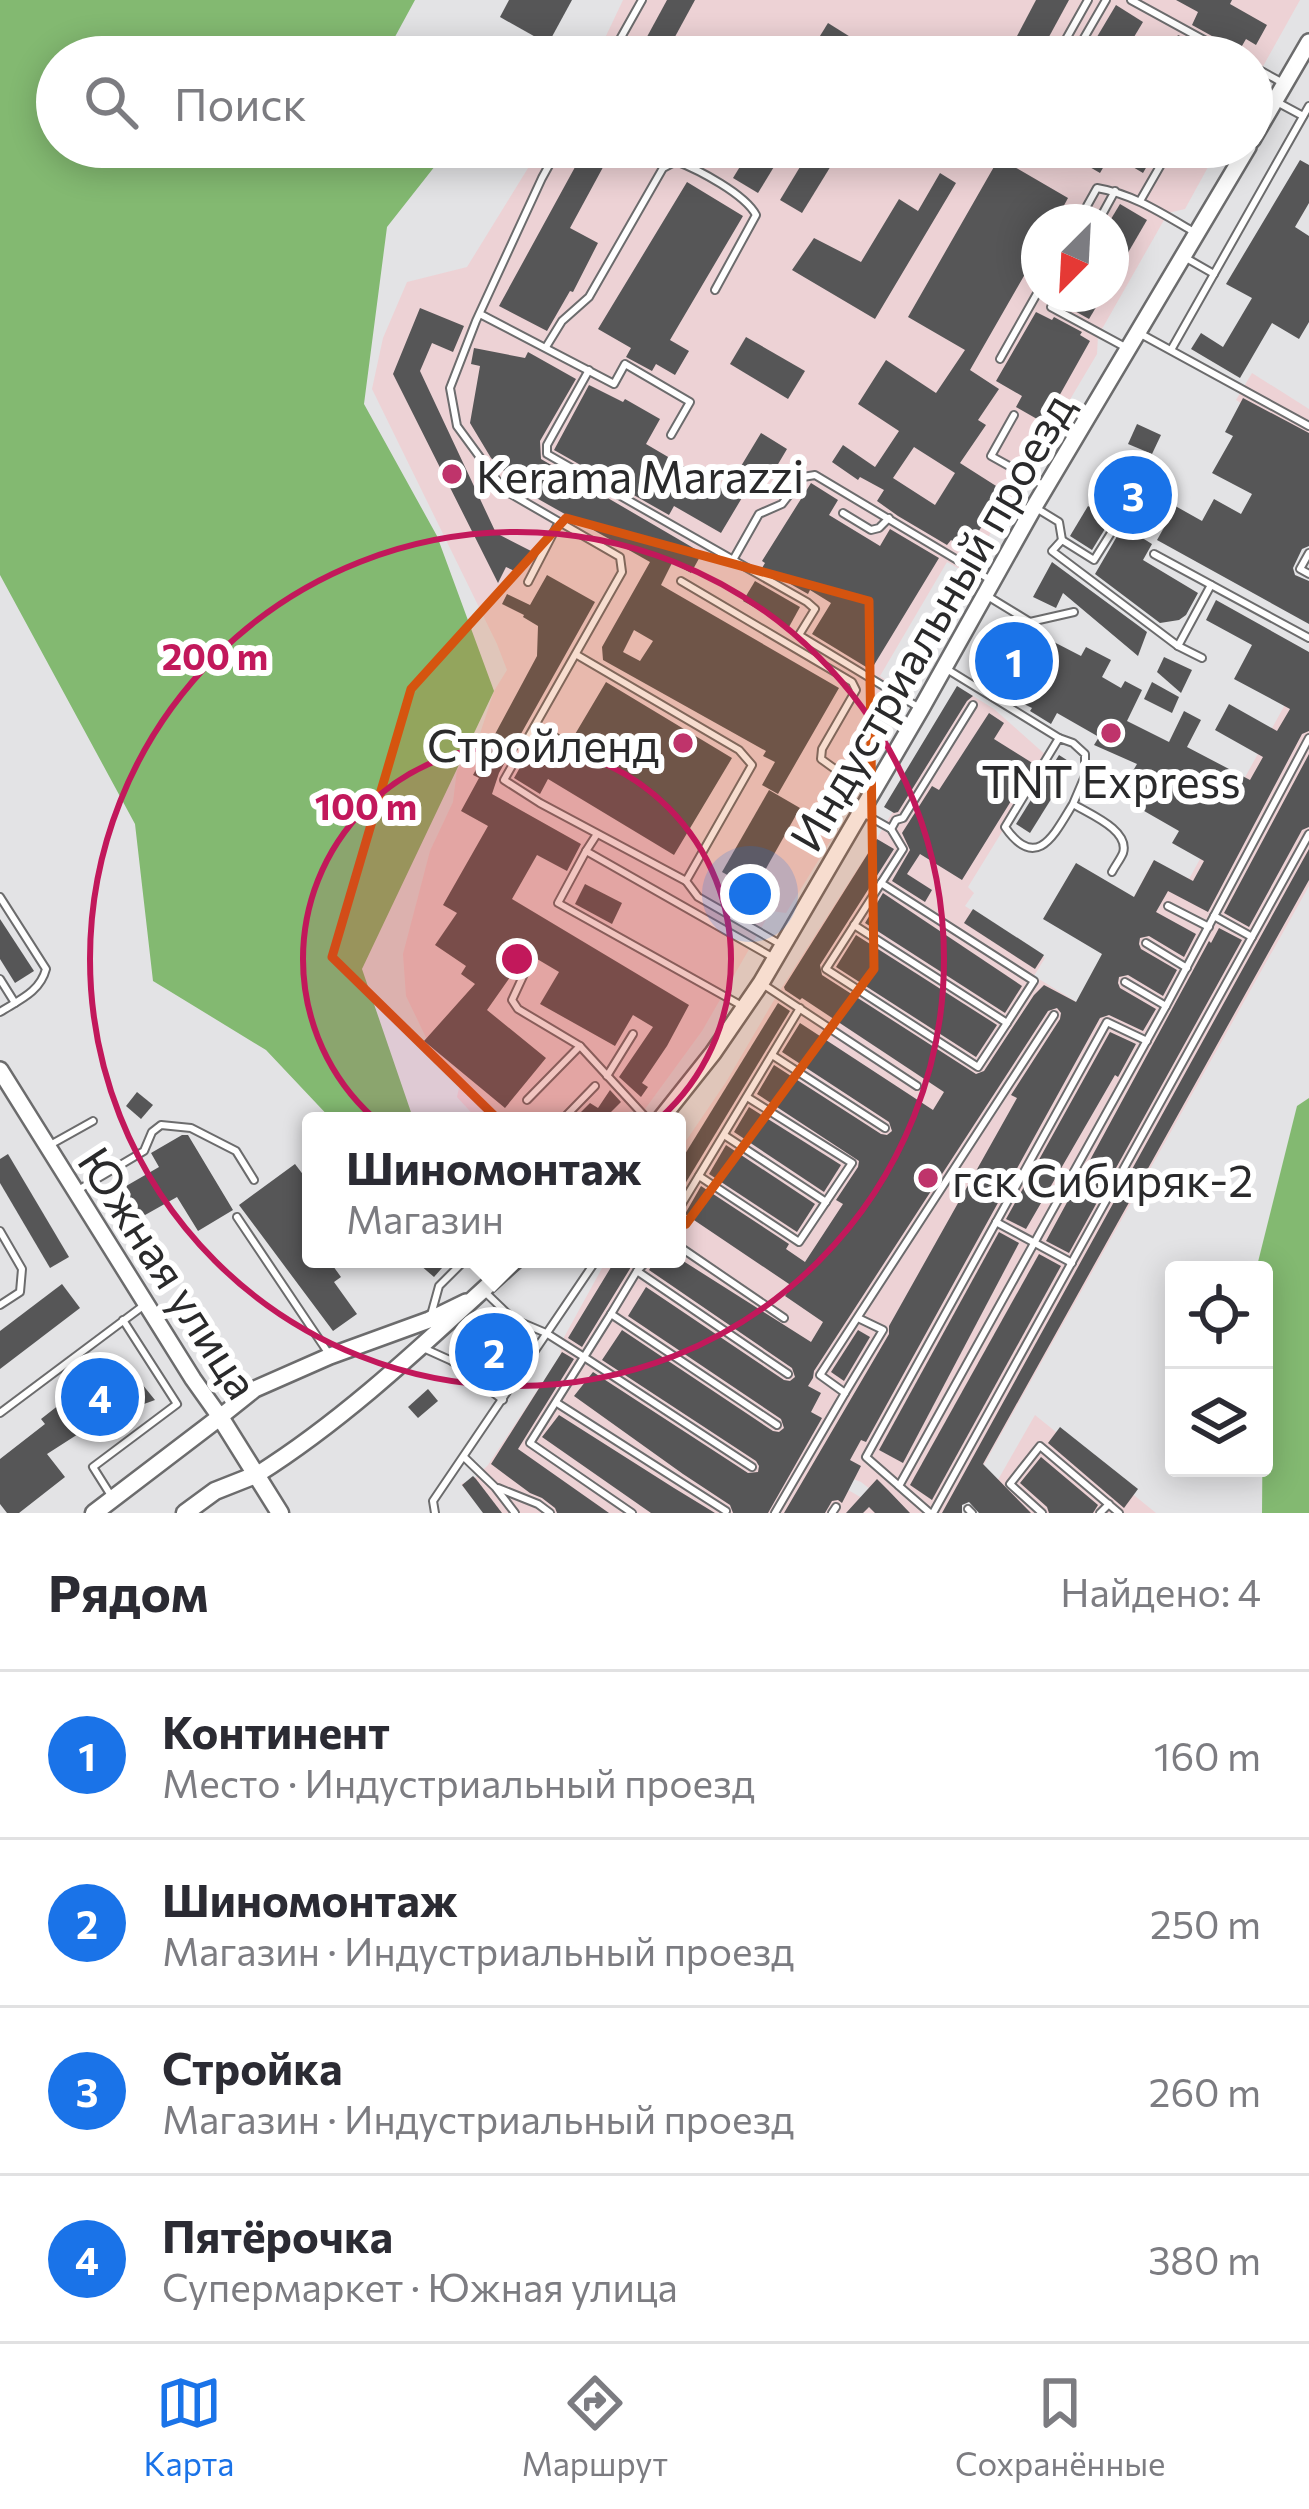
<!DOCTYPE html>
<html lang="ru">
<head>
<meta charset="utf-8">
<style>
	:root { --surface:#fff; --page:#f7f7f7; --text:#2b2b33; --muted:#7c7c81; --line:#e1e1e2; --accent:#1a73e8 }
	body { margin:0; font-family:Commissioner,sans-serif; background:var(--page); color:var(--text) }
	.controls { position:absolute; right:36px; bottom:36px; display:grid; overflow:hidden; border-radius:12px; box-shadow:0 6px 30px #0003 }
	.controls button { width:108px; height:108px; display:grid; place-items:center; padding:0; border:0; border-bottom:3px solid var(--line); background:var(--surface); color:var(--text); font:60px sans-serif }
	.compass { position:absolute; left:1021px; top:204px; width:108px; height:108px; border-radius:50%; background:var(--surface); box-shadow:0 6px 30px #0003; rotate:204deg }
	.you { position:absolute; left:750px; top:894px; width:42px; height:42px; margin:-30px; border:9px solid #fff; border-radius:50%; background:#1a73e8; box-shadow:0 0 0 18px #1a73e833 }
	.badge { display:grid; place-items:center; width:78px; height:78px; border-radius:50%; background:var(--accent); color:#fff; font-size:39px; font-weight:700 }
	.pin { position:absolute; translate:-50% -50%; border:6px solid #fff; box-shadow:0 3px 12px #0006 }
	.popup { position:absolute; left:302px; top:1112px; width:384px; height:156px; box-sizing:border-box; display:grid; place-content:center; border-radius:12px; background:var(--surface); filter:drop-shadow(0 3px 9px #0005); font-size:39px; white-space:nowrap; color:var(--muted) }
	.popup b { font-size:45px; color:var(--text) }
	.popup::after { content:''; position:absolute; left:50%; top:100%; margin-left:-24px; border:24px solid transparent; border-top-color:var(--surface) }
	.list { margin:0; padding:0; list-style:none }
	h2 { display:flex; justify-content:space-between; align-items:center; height:156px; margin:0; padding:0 48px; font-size:51px }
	h2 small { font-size:39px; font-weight:400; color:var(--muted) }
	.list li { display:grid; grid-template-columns:78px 1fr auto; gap:36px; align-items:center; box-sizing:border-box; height:168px; padding:0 48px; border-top:3px solid var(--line) }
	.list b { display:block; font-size:45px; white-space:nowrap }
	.list p { margin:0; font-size:39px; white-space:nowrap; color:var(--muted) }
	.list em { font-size:39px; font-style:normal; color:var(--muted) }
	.icon { flex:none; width:66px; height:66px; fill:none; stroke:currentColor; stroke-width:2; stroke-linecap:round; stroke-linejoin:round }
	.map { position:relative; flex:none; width:1309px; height:1513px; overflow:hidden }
	.search { position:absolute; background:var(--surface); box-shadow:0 6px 30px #0003; left:36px; right:36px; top:36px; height:132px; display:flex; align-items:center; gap:30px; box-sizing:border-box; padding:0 42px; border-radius:66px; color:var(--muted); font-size:45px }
	.sheet { height:828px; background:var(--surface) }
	nav { display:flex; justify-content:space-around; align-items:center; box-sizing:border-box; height:168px; border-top:3px solid var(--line); background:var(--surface); font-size:33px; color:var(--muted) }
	nav a { display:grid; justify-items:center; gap:6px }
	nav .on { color:var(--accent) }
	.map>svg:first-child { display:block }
</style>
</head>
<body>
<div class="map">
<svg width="1309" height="1513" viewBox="0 0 1309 1513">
	<rect width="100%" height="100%" fill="#e3e3e5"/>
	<g fill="#edd2d5" fill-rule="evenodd">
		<polygon points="623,0 1300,0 1252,86 1252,57 596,57"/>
		<path d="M541 147H1219L1185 209 1168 213 1098 336 1097 354 967 573 947 562 880 676 896 688 819 826 834 835 786 913 771 911 702 1031 645 1109 627 1112 618 1121H479L457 1097 461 1079 433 1052 406 996 403 954 430 851 453 802 457 770 475 749 494 691 507 670 497 644 372 389 383 338 407 282 467 267ZM1039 222H1111V294H1039Z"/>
		<polygon points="1252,373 1309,409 1309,445 1236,400"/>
		<polygon points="1309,661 1309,886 959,1509 963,1513 893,1513 875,1493 861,1482 850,1478 836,1483 888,1513 484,1513 461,1484 474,1479 488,1465 560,1356 562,1341 607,1259 677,1259 677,1154 726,1082 777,995 874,843 965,691 994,709 1048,757 968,887 974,893 965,906 1045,958 1034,976 1078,1003 1153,861 1189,879"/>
		<polygon points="1035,1415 1156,1513 979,1513"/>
	</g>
	<g fill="#83b971">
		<polygon points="0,0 415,0 384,57 57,57 57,147 450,147 387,227 364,404 437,536 494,691 362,969 414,1121 333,1121 266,1050 153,981 135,824 0,575"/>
		<polygon points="1309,1098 1309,1513 1262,1513 1264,1270 1256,1270 1297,1106"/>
	</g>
	<g fill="#565657" fill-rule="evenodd">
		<polygon points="509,0 572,0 548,44 500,17"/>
		<polygon points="667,0 695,0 664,57 636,57"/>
		<polygon points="1036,0 1069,0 1038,57 1006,57"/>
		<polygon points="1176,0 1232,0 1230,4 1267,25 1256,45 1246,39 1239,51 1192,25 1198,12"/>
		<polygon points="1116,5 1143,22 1122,57 1085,57"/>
		<polygon points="828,23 852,38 841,57 807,57"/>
		<polygon points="1178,35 1185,38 1214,54 1213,57 1173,57 1167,53"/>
		<polygon points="586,147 614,147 570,228 598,243 573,292 570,291 547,331 499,306"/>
		<polygon points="752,147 786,147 758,193 733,178"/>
		<polygon points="812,147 822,147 837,156 802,213 780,200"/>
		<polygon points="1099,147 1158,147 1143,173 1111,154 1100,173 1088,166"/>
		<path d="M999 158 1068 198 1055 222H1039V257L1036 255 970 370 999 389 978 420 986 425 960 463 1004 491 967 550 951 540 947 545 898 516 877 501 884 490 860 477 858 480 832 462 843 445 875 467 899 431 858 404 886 360 936 393 965 350 908 317ZM914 447 955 473 935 505 893 478Z"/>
		<polygon points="1300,160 1309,165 1309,203 1295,227 1309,236 1309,322 1299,339 1272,323 1240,378 1191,349 1201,333 1223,347 1252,298 1226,284"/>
		<polygon points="940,173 956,183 875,319 792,270 814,238 861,262 899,199 918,211"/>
		<polygon points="687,182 743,216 670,340 689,351 675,375 656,364 652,371 626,357 631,348 598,329"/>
		<polygon points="1120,204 1147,220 1111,282 1111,219"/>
		<polygon points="1068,294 1104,294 1089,319 1062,304"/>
		<polygon points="420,308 464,326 453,352 432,343 420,371 496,533 531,551 519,573 506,567 498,583 393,374"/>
		<polygon points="1036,312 1052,320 1054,317 1082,332 1080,335 1090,341 1044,423 1016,407 1022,396 996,381"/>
		<polygon points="746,337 805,371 788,399 730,364"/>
		<path d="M474 348 525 358 528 352 576 379 540 441 541 459 702 553 691 573 672 563 661 585 839 688 778 794 762 785 775 762 763 756 766 751 603 660 602 647 650 562 524 491 491 458 470 423 480 366 471 364ZM634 630 653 641 640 661 623 652Z"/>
		<polygon points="589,385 623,402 625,399 660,419 646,444 726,491 761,433 787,449 758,498 746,491 721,533 674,506 669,515 554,450"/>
		<polygon points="1243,398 1309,433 1309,546 1302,549 1293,568 1295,575 1309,581 1309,624 1157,540 1166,524 1103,489 1113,471 1202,521 1214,499 1241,514 1252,494 1212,473 1233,436 1225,432"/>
		<polygon points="1137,424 1161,435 1152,454 1128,444"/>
		<polygon points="811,483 838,500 829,515 880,546 890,529 939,558 871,670 812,634 831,603 810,590 808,594 762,568 765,563 762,561"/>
		<polygon points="1088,506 1111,519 1092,550 1070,536"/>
		<polygon points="1123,526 1152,544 1143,560 1198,593 1186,615 1179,620 1160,623 1095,574"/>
		<polygon points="1052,562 1147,632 1138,656 1063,593 1056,608 1033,597"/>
		<polygon points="547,575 595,602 499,773 492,794 581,844 567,871 537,855 512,899 689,1005 667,1046 642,1083 648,1087 641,1097 619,1077 653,1027 633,1015 615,1046 540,1004 559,972 527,953 487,1010 546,1058 505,1108 424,1041 475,984 461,974 466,966 435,945 457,913 443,905 488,826 461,811 479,778 473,775 537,656 538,626 523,617 524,615 502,604 507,594 530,605"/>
		<polygon points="755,581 800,607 789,627 743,601"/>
		<polygon points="1216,600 1309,652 1309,731 1302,734 1208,912 1168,891 1156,912 1196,934 1184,957 1149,936 1140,938 1139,944 1141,949 1177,970 1163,996 1128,975 1119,977 1118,983 1120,988 1156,1009 1143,1031 1109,1015 1100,1018 866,1442 861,1440 850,1460 861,1466 842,1503 838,1500 832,1501 825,1513 784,1513 889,1334 889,1326 1017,1098 1011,1095 1060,1019 1061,1013 1057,1008 1048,1011 814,1371 813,1378 808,1386 821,1393 811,1412 822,1418 768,1513 733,1513 730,1505 683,1474 574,1396 593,1372 748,1473 758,1472 759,1466 756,1461 602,1360 622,1330 773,1431 779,1432 784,1428 781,1419 628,1316 646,1287 784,1380 790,1381 795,1377 792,1368 649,1270 656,1259 680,1259 811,1342 823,1322 785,1296 792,1286 685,1214 701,1186 789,1244 786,1249 805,1262 843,1204 836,1200 858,1167 859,1161 757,1094 774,1065 881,1134 887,1135 892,1131 889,1122 782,1052 800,1023 933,1110 944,1092 802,998 800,1000 785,990 784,987 877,839 894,849 820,965 822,975 976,1074 984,1071 1034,995 1044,985 1076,1002 1102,954 1043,919 1076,863 1134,897 1154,860 1193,881 1204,861 1172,843 1179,831 1118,796 1137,764 1094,745 1099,737 1057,713 1051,724 1030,711 1032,708 986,685 1019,624 1081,656 1086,647 1111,660 1102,677 1121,688 1125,681 1142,690 1127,721 1169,742 1184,711 1201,720 1187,747 1250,780 1263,757 1215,730 1229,704 1277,731 1290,709 1234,679 1252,645 1206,620"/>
		<polygon points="1164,657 1192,670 1181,693 1157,672"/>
		<polygon points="606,682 732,758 674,855 548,779 540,794 514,778 544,725 571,741"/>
		<polygon points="1152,682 1179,697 1172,713 1144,699"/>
		<polygon points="957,686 973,696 967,701 898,812 894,813 884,807"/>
		<polygon points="989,713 1004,723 994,739 1034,764 962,880 920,854 907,874 932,890 925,902 892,881 910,850 902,833 932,786 939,790"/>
		<polygon points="1309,754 1309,827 1302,830 1249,927 1224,913"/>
		<polygon points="1059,755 1073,764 1030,833 1016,824"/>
		<polygon points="769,790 800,808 754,890 722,872"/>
		<polygon points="1309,849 1309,880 983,1464 1031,1513 979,1513 969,1502 962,1505 962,1513 942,1513"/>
		<polygon points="585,884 622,903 612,924 575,904"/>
		<polygon points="883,893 1022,986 1005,1013 865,923"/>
		<polygon points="973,909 1044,955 1035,969 964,923"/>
		<polygon points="0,919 34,971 15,983 0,959"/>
		<polygon points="1219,928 1242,940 1069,1253 1046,1241 1209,941 1211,943"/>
		<polygon points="856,935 997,1025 976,1057 836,967"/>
		<polygon points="778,1003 790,1011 677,1197 677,1167"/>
		<polygon points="1110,1032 1136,1044 1118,1077 1115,1075 1026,1229 1006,1219"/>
		<polygon points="610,1090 621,1102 602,1121 572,1121 590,1103 598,1108"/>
		<polygon points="137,1092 153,1105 141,1119 126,1106"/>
		<polygon points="749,1107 841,1165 824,1192 734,1132"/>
		<polygon points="182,1135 188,1135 233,1210 198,1231 177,1197 138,1219 121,1189 159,1167 151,1153"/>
		<polygon points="726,1145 815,1204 797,1232 709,1174"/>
		<polygon points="8,1154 69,1257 50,1268 0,1183 0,1159"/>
		<polygon points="295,1164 311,1185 311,1259 328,1259 341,1277 334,1282 357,1314 333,1331 239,1205"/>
		<polygon points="999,1232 1019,1243 903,1463 879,1450"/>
		<polygon points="1039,1254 1061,1266 932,1500 910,1485"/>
		<polygon points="413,1259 450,1259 434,1277"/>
		<polygon points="616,1259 638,1259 631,1267 582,1347 568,1338"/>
		<polygon points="62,1284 80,1308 0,1369 0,1331"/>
		<polygon points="858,1330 870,1337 844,1381 831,1372"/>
		<polygon points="562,1352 574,1359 518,1449 609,1513 557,1513 555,1508 542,1498 530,1493 491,1464"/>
		<polygon points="120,1357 155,1400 100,1420 47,1454 65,1477 19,1513 7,1513 0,1504 0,1459 45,1424 41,1419"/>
		<polygon points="428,1389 438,1401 418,1418 408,1407"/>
		<polygon points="559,1415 674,1488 715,1513 651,1513 542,1437"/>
		<polygon points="1060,1427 1138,1489 1124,1508 1048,1443"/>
		<polygon points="1041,1457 1098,1505 1093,1513 1049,1513 1047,1507 1020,1483"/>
		<polygon points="473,1476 476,1479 502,1513 483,1513 462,1485"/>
		<polygon points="877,1479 888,1490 910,1513 875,1513 869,1507 863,1513 846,1513"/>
	</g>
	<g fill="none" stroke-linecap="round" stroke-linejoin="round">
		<defs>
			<g id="service">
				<polyline points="1131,0 1235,57"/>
				<polyline points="610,57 642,0"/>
				<polyline points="1056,57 1088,0"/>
				<polyline points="1073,57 1106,0"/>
				<polyline points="1252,66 1281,82"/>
				<polyline points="1275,101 1303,116"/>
				<polyline points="559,147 542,178 476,321 450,388 457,426 504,490 620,557 622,572 504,780 540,803 686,881"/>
				<polyline points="1068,147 1083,156"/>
				<polyline points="1140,201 1171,147"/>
				<path d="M1078 222 1097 188C1133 194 1163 214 1194 232"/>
				<polyline points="1098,222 1115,191"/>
				<polyline points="1186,258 1214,274"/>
				<polyline points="1058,294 1051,307 1125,347"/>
				<polyline points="480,314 614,384 625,364 690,402 671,435"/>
				<polyline points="1139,333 1309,426"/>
				<path d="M546 347 562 321 589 297 663 168 676 161C699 170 745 194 756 215L715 290"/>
				<polyline points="1171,350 1309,106"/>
				<polyline points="1000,359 1039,290"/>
				<polyline points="589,370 547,445 547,454 807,602 815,609 799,635 918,707"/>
				<polyline points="1014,415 991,456 1043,485"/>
				<polyline points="1036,508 1059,522 1062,540"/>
				<polyline points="843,513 871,530 879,528 889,518"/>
				<polyline points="1116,525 1094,560 1062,540 1052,551 1178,646 1211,585"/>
				<polyline points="1309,553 1300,569 1309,574"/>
				<polyline points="1154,554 1309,638"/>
				<polyline points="733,560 759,514 782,504 803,477 815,475 989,579"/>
				<polyline points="681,581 852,682 856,690 822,749 821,759 868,793"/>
				<polyline points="528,582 559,522"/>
				<polyline points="989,597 1030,622 1074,612"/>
				<polyline points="1178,646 1202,658"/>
				<polyline points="577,655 739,750 752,765 686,881 698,897 780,944"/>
				<polyline points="945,668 1059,738"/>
				<polyline points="895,693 968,566"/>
				<path d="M1073 804 1085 776V754L1073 743 1059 738 1005 827C1037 873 1055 833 1073 804 1089 814 1130 830 1123 853 1120 860 1115 866 1112 872"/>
				<polyline points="861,812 891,829 903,849 826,969 978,1067 1007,1023"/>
				<polyline points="891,829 896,820 903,818 973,705"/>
				<polyline points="597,834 586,851 774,958"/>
				<polyline points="586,851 558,903 744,1007"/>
				<path d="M0 897 46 969C40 992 19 1000 0 1012"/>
				<polyline points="1168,906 1209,927"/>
				<polyline points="1214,916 1252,937"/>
				<polyline points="854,925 1007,1023 1034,981 881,883"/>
				<polyline points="1146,943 1187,968"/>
				<polyline points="525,972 512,1000 518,1009 580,1046 649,1121"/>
				<polyline points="0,979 15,1003"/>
				<polyline points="1125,982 1166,1006"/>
				<polyline points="764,985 917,1086"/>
				<polyline points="772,1055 885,1128"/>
				<polyline points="607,1076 633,1034"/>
				<polyline points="527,1100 580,1046"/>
				<polyline points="561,1121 595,1086"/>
				<polyline points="724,1135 826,1202"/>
				<polyline points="50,1145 93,1121"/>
				<polyline points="699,1176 799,1242 852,1163 747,1097"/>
				<polyline points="78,1190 144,1151 152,1132 161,1125 191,1128 236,1151 254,1180"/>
				<polyline points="677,1212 800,1008"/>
				<polyline points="237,1217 329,1354"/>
				<polyline points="996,1222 1072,1263"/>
				<polyline points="0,1231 22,1269 20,1292 0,1305"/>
				<polyline points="677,1245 784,1318"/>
				<polyline points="637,1271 649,1259"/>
				<polyline points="486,1293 513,1319 546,1333 584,1357 530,1443 632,1513"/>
				<polyline points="611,1314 637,1271 788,1374"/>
				<polyline points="431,1315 439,1286 466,1259"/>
				<polyline points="421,1347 452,1361 503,1400"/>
				<polyline points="452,1361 501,1308"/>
				<polyline points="845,1393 883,1330 858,1318"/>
				<polyline points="557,1403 726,1511"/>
				<polyline points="0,1413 143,1306"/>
				<polyline points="465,1458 495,1487 515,1513"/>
				<polyline points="752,1467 584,1357 611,1314 777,1425"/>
				<polyline points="898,1485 866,1457 1107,1022 1147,1041"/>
				<polyline points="498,1488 538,1504 550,1513"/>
				<polyline points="110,1494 93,1467 177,1404 123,1320"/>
				<polyline points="968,1509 972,1513"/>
				<polyline points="435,1513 433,1501 597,1259"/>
				<polyline points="775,1513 845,1393 820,1375 1054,1015"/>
				<polyline points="832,1513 836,1507"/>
				<polyline points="930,1513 899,1486 1166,1006 1309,738"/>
				<polyline points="933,1513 1309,834"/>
				<polyline points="1042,1513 1010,1484 1040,1446 1119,1513"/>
				<polyline points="1100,1513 1109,1504"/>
			</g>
			<g id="tertiary">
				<polyline points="1252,140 1309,42"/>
				<polyline points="0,1070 193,1379 220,1417 255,1389 330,1356 429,1320 466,1302"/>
				<polyline points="659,1121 713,1053 761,983 921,709 1034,507 1248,147"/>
				<path d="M258 1474C353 1414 434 1334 517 1259"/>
			</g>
			<g id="secondary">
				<polyline points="94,1513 220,1417 280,1513"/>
				<polyline points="185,1513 215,1491 258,1474"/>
			</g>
		</defs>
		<use href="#service" stroke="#6c6c6d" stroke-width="10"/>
		<use href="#tertiary" stroke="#6c6c6d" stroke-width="20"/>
		<use href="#secondary" stroke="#6c6c6d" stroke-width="21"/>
		<use href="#service" stroke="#fff" stroke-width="6"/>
		<use href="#tertiary" stroke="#fff" stroke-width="15"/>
		<use href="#secondary" stroke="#fff" stroke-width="16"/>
	</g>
	<path fill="#d5540f" fill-opacity="0.2" stroke="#d5540f" stroke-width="9" stroke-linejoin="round" d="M566 518 869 601 874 969 686 1224 511 1132 332 957 411 689Z"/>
	<circle cx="517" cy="959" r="214" fill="#c2185b" fill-opacity=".12"/>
	<g fill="none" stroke="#c2185b" stroke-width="6">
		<circle cx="517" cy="959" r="214"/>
		<circle cx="517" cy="959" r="427"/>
	</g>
	<g fill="#bf346b" stroke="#fff" stroke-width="4.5">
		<circle cx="452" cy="474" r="12"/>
		<circle cx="1111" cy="733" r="12"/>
		<circle cx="683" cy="743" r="12"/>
		<circle cx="928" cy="1178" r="12"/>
	</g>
	<g text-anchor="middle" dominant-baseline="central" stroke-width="12" stroke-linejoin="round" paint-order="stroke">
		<g font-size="45" fill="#2a2a2b" stroke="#fff" text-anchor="start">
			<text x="476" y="474">Kerama Marazzi</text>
			<text x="659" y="743" text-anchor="end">Стройленд</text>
			<text x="1111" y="779" text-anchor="middle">TNT Express</text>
			<text x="952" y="1178">гск Сибиряк-2</text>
		</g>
		<g font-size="45" fill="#2a2a2b" stroke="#fff">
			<text transform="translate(930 621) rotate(-60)">Индустриальный проезд</text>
			<text transform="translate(170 1272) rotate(57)">Южная улица</text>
		</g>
	</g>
	<circle cx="517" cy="959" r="18" fill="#c2185b" stroke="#fff" stroke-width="6"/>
	<g font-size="36" text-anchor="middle" font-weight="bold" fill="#c2185b" stroke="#fff" stroke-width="12" stroke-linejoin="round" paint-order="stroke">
		<text x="215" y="670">200 m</text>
		<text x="366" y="820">100 m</text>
	</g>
</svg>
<div class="controls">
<button><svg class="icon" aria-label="locate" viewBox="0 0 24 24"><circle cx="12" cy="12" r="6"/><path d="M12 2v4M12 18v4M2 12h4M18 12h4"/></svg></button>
<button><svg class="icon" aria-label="layers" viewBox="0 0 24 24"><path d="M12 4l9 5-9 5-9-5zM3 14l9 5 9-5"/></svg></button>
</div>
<svg class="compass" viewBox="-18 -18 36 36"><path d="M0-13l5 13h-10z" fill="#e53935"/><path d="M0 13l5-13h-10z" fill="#7c7c81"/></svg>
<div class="you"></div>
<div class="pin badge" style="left:1014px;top:661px">1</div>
<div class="pin badge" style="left:494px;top:1352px">2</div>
<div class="popup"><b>Шиномонтаж</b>Магазин</div>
<div class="pin badge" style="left:1133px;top:495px">3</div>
<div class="pin badge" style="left:100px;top:1397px">4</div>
<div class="search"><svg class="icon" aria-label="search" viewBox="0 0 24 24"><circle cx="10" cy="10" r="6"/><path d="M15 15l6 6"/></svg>Поиск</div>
</div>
<section class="sheet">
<h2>Рядом<small>Найдено: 4</small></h2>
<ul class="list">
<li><span class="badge">1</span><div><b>Континент</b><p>Место · Индустриальный проезд</p></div><em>160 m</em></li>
<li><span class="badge">2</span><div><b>Шиномонтаж</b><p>Магазин · Индустриальный проезд</p></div><em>250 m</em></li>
<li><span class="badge">3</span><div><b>Стройка</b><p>Магазин · Индустриальный проезд</p></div><em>260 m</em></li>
<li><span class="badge">4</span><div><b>Пятёрочка</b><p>Супермаркет · Южная улица</p></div><em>380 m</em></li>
</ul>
</section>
<nav>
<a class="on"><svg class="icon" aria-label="map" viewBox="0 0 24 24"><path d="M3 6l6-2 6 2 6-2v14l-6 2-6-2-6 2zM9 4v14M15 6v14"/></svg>Карта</a>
<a><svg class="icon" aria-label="directions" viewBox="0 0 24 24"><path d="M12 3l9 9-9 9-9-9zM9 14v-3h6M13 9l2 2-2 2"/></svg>Маршрут</a>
<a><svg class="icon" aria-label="saved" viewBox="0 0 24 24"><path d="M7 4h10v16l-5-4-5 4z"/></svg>Сохранённые</a>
</nav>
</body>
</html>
